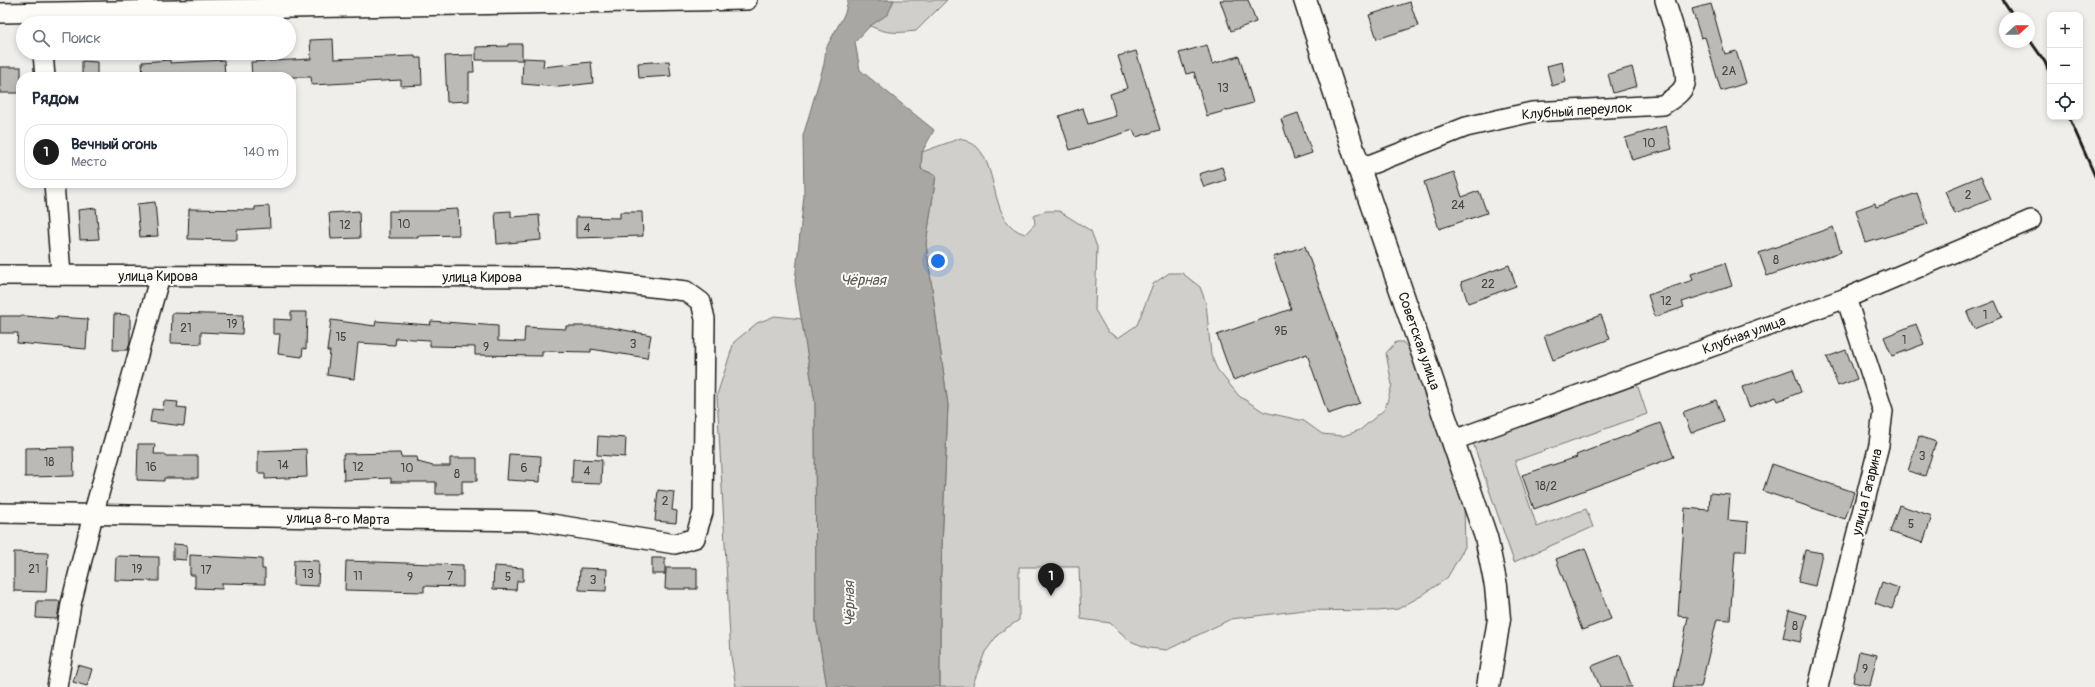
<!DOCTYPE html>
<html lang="ru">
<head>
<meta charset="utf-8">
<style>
	:root { --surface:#fff; --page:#f2f2f3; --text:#1f2937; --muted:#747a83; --line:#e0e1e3; --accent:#1c1c1c }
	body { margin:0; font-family:Pangolin,sans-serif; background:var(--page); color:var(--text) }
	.controls { position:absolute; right:12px; top:12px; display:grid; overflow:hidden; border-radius:8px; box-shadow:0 2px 6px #0003 }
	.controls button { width:36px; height:36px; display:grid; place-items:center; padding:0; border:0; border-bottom:1px solid var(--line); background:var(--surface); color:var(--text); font:20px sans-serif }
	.compass { position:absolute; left:1999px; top:12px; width:36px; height:36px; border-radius:50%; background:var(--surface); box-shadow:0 2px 6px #0003; rotate:69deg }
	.you { position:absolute; left:938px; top:261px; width:14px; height:14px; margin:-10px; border:3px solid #fff; border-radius:50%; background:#1a73e8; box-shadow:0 0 0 6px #1a73e833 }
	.badge { display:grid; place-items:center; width:26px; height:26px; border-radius:50%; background:var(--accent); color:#fff; font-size:13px; font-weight:700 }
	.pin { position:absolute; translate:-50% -33px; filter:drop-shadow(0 1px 2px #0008) }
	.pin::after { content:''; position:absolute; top:21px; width:14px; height:12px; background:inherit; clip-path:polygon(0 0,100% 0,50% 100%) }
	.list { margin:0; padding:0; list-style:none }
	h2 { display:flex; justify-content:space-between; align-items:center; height:52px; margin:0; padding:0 16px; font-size:17px }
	h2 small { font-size:13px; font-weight:400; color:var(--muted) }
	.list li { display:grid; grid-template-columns:26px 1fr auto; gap:12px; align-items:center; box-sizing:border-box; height:56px; margin:0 8px 8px; padding:0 8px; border:1px solid var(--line); border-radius:16px }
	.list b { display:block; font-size:15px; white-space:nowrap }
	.list p { margin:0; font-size:13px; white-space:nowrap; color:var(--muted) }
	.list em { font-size:13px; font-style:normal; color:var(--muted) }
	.icon { flex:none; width:22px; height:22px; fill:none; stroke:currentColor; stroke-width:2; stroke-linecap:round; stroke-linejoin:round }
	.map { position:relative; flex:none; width:2095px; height:687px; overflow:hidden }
	.search { position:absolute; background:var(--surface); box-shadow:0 2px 6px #0003; left:16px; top:16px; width:280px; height:44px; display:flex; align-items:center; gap:10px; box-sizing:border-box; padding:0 14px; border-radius:22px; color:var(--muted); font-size:15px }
	.panel { position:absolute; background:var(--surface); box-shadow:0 2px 6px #0003; left:16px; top:72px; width:280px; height:116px; border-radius:16px }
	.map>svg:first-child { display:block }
</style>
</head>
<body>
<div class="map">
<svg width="2095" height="687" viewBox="0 0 2095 687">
	<rect width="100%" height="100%" fill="#f0eeea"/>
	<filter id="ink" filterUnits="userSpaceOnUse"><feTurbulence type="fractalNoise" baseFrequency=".025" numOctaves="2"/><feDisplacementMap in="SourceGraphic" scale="8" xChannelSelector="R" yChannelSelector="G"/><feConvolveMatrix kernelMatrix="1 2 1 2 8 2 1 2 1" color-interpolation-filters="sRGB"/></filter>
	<g filter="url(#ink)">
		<g fill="#d0cfcc" stroke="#767674">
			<path d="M885 0H947L916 31C898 33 887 34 870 26Z"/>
			<path d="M961 138C965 141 973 143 977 147 1000 171 989 224 1025 234L1035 224 1034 216 1045 211H1059L1091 231 1097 247 1095 310 1107 331 1118 338 1137 325 1153 284 1169 273H1182L1200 287 1206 303 1211 355 1217 369 1239 396 1264 412 1304 421 1322 434 1343 436 1360 430 1385 409 1392 385 1386 353 1396 342H1403L1416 358 1464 506 1465 547 1447 578 1421 596 1398 609 1378 611 1304 610 1231 619 1167 650 1148 648 1130 641 1110 623 1081 619 1079 567H1019V620L999 633 985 652 972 687H940V592L948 405 926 244 936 175 921 169 922 152Z"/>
			<polygon points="775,316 802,319 815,402 816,621 827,687 736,687 731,656 717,395 734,342 757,323"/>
			<polygon points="1637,384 1647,414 1515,461 1537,527 1586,509 1593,527 1514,562 1472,440"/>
		</g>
		<polygon fill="#a8a7a3" stroke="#706f6d" points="848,0 894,0 888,14 870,26 855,42 860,70 934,130 922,152 921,169 936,175 926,244 948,405 940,592 940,687 827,687 816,621 815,402 795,281 804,195 803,136 824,64 826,48 845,13"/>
		<g fill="#bbbab6" stroke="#1c1c1c">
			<polygon points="1220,0 1248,0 1256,22 1231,31"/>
			<polygon points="1410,2 1418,26 1377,39 1369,15"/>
			<polygon points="1711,4 1725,54 1736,51 1746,83 1721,91 1705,37 1701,38 1692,9"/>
			<polygon points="333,39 334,59 415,56 415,58 421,58 422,85 401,86 401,80 312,85 311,77 252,77 251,62 311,59 310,40"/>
			<polygon points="508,44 522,44 522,60 476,60 476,47 508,46"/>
			<polygon points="1207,45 1212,64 1239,56 1253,103 1207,116 1194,72 1186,74 1179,53"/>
			<polygon points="1136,51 1160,130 1136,137 1133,130 1070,150 1059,116 1083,108 1088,124 1116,116 1110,94 1128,88 1118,56"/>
			<polygon points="473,55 474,72 469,72 469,101 447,102 445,56"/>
			<polygon points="523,58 544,59 543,67 591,62 593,83 559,87 522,84"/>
			<polygon points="170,60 170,63 224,60 225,77 143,77 142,62"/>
			<polygon points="82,61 97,62 97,77 82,77"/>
			<polygon points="669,61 671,76 639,78 638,63"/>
			<polygon points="1562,62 1566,82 1552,86 1547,66"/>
			<rect x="0" y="67" width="21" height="26"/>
			<polygon points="1632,67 1637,86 1613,93 1608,74"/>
			<polygon points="1298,113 1312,153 1294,159 1281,119"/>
			<polygon points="1666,126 1672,149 1632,160 1625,138"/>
			<polygon points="1222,167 1226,180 1204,187 1199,174"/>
			<polygon points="1454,172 1462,197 1479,191 1487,213 1439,229 1424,182"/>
			<polygon points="1981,176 1991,199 1955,214 1945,191"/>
			<polygon points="1917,193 1928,224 1866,243 1856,210 1875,203 1876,207"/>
			<polygon points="155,202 158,236 140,237 137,204"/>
			<polygon points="269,206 270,228 237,230 237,240 188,239 189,209 255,210 255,207"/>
			<polygon points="96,208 99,239 80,240 78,210"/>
			<polygon points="458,209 459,235 418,236 418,238 389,238 389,211 438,211 438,210"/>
			<polygon points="359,211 360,238 331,239 329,213"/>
			<polygon points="511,211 511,217 539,215 541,240 497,244 495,212"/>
			<polygon points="620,212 642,212 643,236 576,238 576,217 620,218"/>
			<polygon points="1833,227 1841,252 1813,261 1813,260 1767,276 1759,253"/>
			<polygon points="1305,246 1360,403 1328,414 1307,354 1233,380 1217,335 1291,309 1273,257"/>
			<polygon points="1725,263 1732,286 1682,302 1684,307 1655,317 1648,295 1693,280 1691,274"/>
			<polygon points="1509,265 1516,286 1468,303 1461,282"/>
			<polygon points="1995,301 2002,317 1974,329 1967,312"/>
			<polygon points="291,312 307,312 306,349 303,348 302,357 278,354 280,334 273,334 273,319 291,320"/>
			<polygon points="172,313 243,315 242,334 201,332 201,344 171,343"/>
			<polygon points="114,314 130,315 130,342 128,350 113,350"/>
			<polygon points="1601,315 1610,339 1553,360 1544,336"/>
			<polygon points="0,316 26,316 57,319 57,317 88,319 86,349 17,343 18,333 0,333"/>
			<polygon points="331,320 375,326 376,321 430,325 431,321 498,326 498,341 524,342 525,327 566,329 566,326 602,326 651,335 647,358 591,349 591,352 542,351 542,356 475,355 475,347 430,346 430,340 396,338 395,345 358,343 354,379 327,375 330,351 327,351"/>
			<polygon points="1916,324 1924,344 1892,356 1884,337"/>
			<polygon points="1846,350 1857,379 1838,386 1827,357"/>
			<polygon points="1793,369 1801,392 1778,401 1776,397 1749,407 1742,387"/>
			<polygon points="1716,400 1724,421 1691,433 1683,412"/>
			<polygon points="164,401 178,402 177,407 186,408 184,426 150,422 152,409 163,410"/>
			<polygon points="1660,423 1674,457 1534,509 1522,475 1577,457 1576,455"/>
			<polygon points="598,436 626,438 625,457 597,455"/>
			<polygon points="1919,436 1936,442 1925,476 1908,471"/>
			<polygon points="138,444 155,444 154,454 165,454 165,456 198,456 198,478 164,478 164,481 137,480"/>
			<polygon points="73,447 74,476 25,477 25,448"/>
			<polygon points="306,449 307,477 265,479 265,473 258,473 258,451"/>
			<polygon points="400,453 401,457 417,457 418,462 433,466 450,466 450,458 477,458 477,481 462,481 462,494 436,494 436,482 391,482 391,478 344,480 343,454"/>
			<polygon points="509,454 541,456 540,482 507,480"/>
			<polygon points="573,459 602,460 601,484 572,483"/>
			<polygon points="1772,464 1854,492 1845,519 1763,491"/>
			<polygon points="658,490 674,492 672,510 677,511 676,523 655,521"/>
			<polygon points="1710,493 1730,495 1728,520 1748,522 1746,551 1735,551 1730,620 1717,619 1701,687 1674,687 1688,617 1678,616 1685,508 1709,510"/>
			<polygon points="1899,505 1932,516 1923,543 1890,532"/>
			<polygon points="173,544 187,545 186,560 173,559"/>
			<polygon points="1585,548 1611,619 1582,630 1556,559"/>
			<polygon points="1805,550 1822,553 1815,586 1798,582"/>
			<polygon points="14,552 48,553 46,592 14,591"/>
			<polygon points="190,555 262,559 262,569 265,569 265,584 222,583 222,589 195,588 195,575 190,575"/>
			<polygon points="116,556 159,557 159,581 115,580"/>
			<rect x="652" y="558" width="13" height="16"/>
			<polygon points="294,560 319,561 318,586 293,585"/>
			<polygon points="346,561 463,565 463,587 424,586 424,592 345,590"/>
			<polygon points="494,566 523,568 523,581 517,581 516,590 493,589"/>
			<polygon points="580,568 607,569 606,591 579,590"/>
			<polygon points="666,568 697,568 697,589 665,589"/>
			<polygon points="1882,582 1899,588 1892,609 1875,603"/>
			<polygon points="37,601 60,601 57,619 36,618"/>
			<polygon points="1789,610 1807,615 1800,642 1783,638"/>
			<polygon points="1859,651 1877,655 1870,686 1853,682"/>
			<polygon points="1620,655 1632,687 1600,687 1592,666"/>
			<polygon points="78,665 92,669 87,686 73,682"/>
		</g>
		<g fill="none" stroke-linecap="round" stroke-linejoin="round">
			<defs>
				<g id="minor">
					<polyline points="0,13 747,0"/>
					<polyline points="43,53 45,77"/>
					<path d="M1359 169 1466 127 1532 112 1663 105C1670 100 1682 94 1685 84 1689 68 1670 18 1665 0"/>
					<polyline points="54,183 61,275"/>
					<polyline points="0,275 567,277 686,291 701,302 705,319 703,512 695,538 675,544 533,521 0,513"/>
					<polyline points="1454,440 1846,298 2031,220"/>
					<polyline points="57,687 71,604 93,515 160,276"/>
					<polyline points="1818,687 1879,445 1883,411 1846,298"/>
				</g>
				<polyline id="tertiary" points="1305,0 1362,177 1486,537 1496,586 1499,619 1488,687"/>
			</defs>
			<use href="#minor" stroke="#1c1c1c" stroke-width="22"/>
			<use href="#tertiary" stroke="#1c1c1c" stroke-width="25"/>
			<use href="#minor" stroke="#fdfcf7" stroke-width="19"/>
			<use href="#tertiary" stroke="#fdfcf7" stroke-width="22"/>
			<g stroke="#1c1c1c" stroke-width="3">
				<polyline points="2003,0 2015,18"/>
				<polyline points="2029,39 2045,62 2050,74"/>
				<polyline points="2069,117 2095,176"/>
			</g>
		</g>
	</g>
	<g text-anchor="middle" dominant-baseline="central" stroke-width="4" stroke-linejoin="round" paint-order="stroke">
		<g font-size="12" fill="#444442">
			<text x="1729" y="71">2А</text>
			<text x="1223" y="88">13</text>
			<text x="1649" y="143">10</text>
			<text x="1968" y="195">2</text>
			<text x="1458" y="205">24</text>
			<text x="404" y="224">10</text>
			<text x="345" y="225">12</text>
			<text x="587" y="228">4</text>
			<text x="1776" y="260">8</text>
			<text x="1488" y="284">22</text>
			<text x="1666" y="301">12</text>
			<text x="1985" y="315">1</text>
			<text x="232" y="324">19</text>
			<text x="186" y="328">21</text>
			<text x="1281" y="331">9Б</text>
			<text x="341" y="337">15</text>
			<text x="1904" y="340">1</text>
			<text x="633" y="344">3</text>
			<text x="486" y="347">9</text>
			<text x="1922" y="456">3</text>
			<text x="49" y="462">18</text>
			<text x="283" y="465">14</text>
			<text x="151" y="467">16</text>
			<text x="358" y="467">12</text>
			<text x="407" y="468">10</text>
			<text x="524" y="468">6</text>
			<text x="587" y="471">4</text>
			<text x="457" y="474">8</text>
			<text x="1546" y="486">18/2</text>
			<text x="665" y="501">2</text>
			<text x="1911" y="524">5</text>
			<text x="34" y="569">21</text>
			<text x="137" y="569">19</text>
			<text x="206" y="570">17</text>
			<text x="308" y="574">13</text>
			<text x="358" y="576">11</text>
			<text x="450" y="576">7</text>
			<text x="410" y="577">9</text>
			<text x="508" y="577">5</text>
			<text x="593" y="580">3</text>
			<text x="1795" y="626">8</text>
			<text x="1865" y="669">9</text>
		</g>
		<g font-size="14" fill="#1c1c1c" stroke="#fdfcf7">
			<text transform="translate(1577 111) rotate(-4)">Клубный переулок</text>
			<text x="158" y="276">улица Кирова</text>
			<text x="482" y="277">улица Кирова</text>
			<text transform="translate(1744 335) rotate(-20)">Клубная улица</text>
			<text transform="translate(1419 341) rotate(71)">Советская улица</text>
			<text transform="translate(1867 492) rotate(-76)">улица Гагарина</text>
			<text transform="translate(338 519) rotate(1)">улица 8-го Марта</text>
		</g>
		<g font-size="15" font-style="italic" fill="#5b5b59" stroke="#fdfcf7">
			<text x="863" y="280">Чёрная</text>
			<text transform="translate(850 604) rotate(-91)">Чёрная</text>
		</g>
	</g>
</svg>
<div class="controls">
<button>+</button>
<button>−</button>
<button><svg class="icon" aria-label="locate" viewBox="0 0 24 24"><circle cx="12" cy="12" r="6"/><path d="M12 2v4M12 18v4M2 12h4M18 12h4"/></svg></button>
</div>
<svg class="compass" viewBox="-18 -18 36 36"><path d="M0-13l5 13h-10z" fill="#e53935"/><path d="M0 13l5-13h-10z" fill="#747a83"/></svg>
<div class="you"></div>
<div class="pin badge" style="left:1051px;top:596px">1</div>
<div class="search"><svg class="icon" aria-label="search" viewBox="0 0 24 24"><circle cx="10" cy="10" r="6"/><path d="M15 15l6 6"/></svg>Поиск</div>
<section class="panel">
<h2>Рядом<small></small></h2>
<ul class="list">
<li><span class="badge">1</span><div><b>Вечный огонь</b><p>Место</p></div><em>140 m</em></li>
</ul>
</section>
</div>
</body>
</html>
